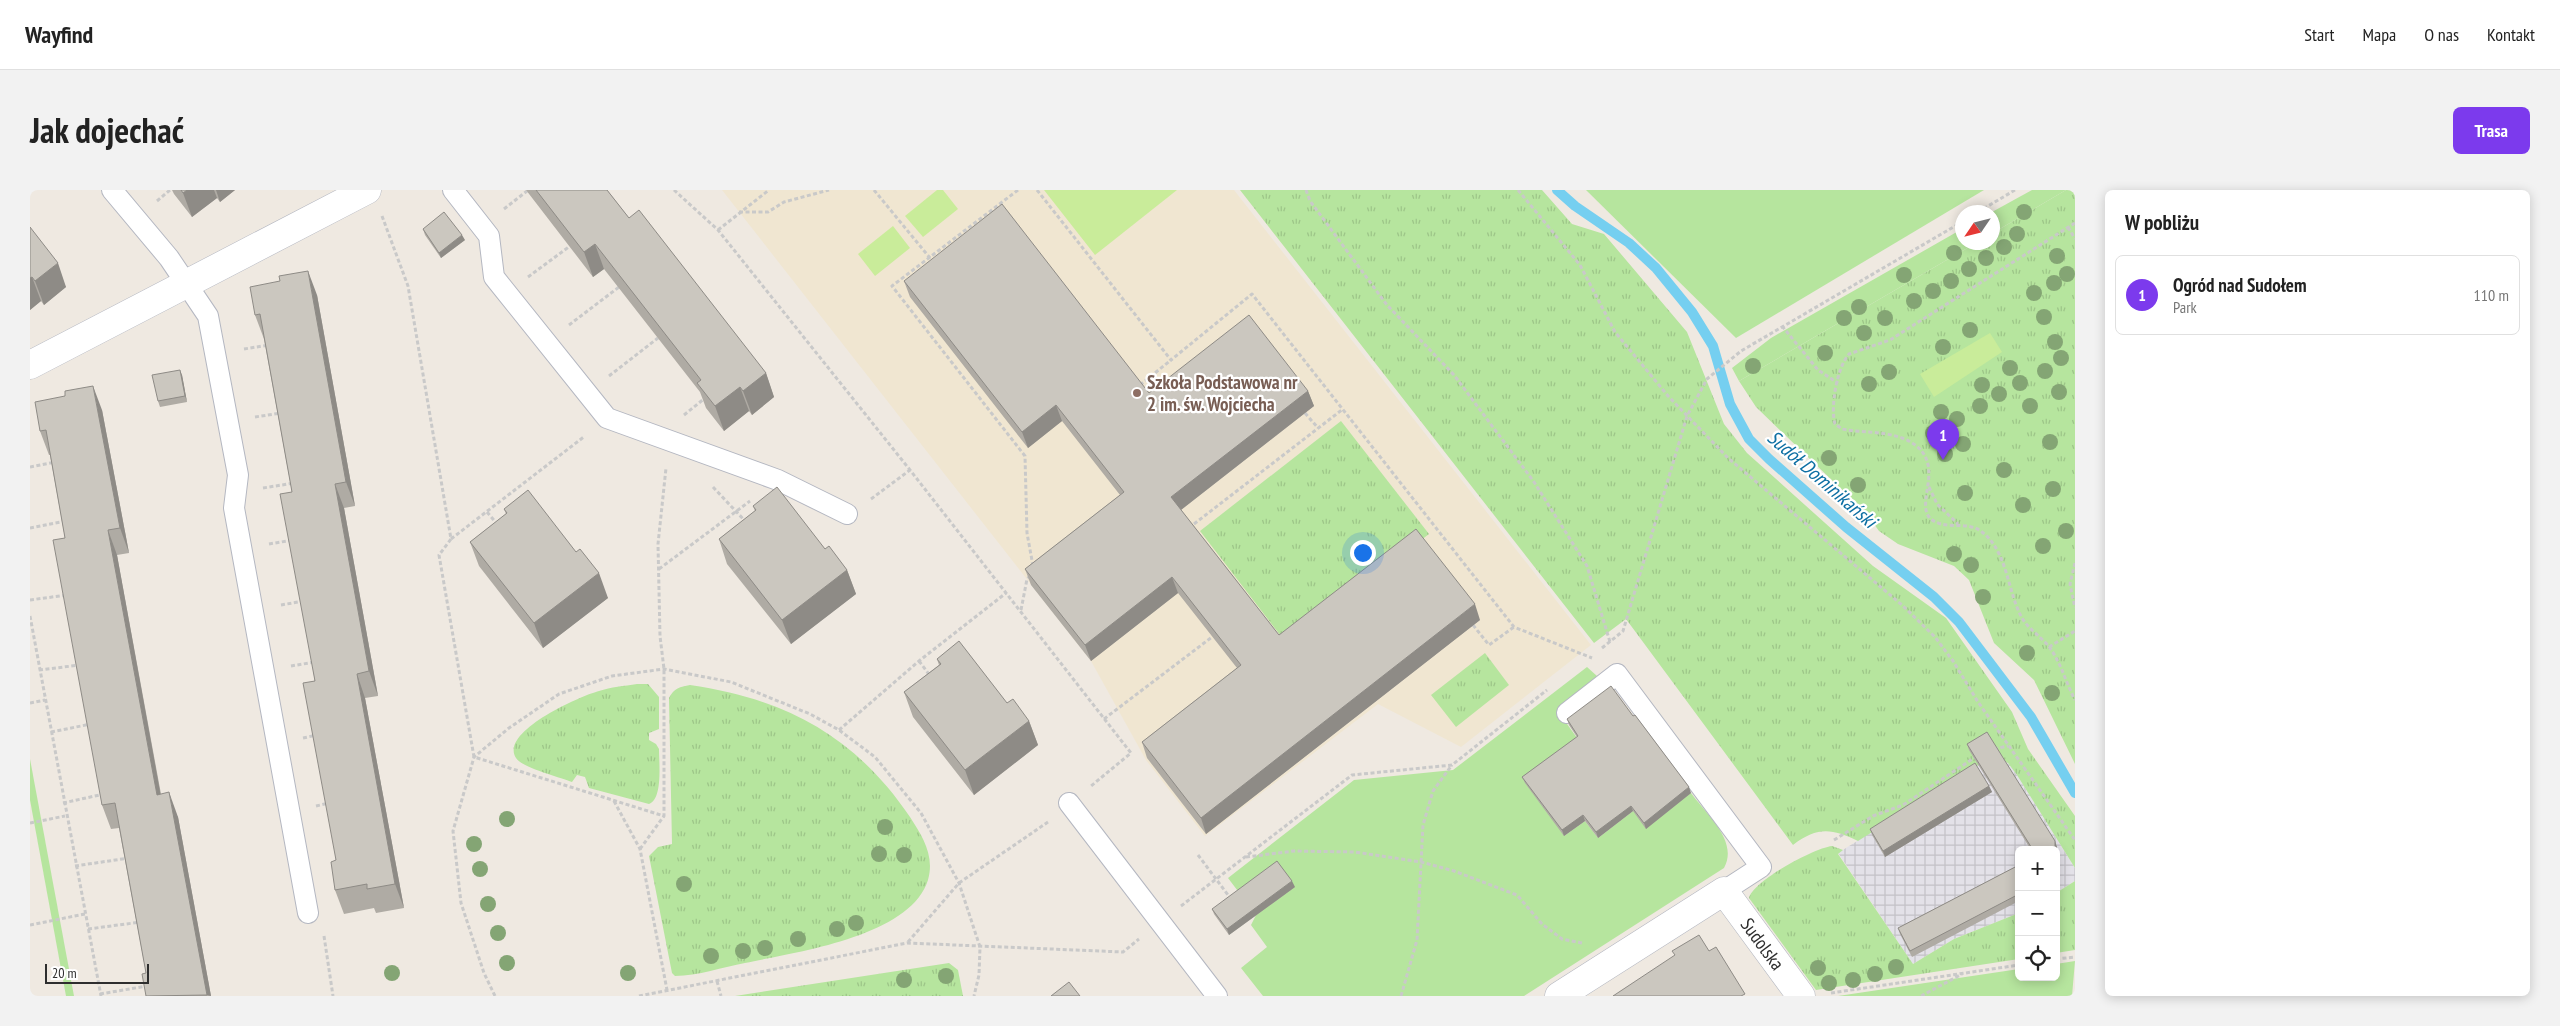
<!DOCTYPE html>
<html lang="pl">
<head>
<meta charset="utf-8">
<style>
	:root { --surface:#fff; --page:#f2f2f2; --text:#222; --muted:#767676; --line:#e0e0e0; --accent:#7c3aed }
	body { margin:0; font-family:"PT Sans Narrow",sans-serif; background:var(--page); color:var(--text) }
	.controls { position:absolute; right:15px; bottom:15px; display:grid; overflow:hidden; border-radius:8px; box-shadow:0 2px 12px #0003 }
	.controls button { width:45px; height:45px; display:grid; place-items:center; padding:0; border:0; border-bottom:1px solid var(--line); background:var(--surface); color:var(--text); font:25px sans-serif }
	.compass { position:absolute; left:1925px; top:15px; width:45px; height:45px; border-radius:50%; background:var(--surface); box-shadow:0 2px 12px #0003; rotate:235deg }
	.scale { position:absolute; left:15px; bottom:12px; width:104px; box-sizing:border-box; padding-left:5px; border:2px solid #2e2e2e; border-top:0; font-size:14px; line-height:18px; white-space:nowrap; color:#2e2e2e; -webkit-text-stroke:4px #fff; paint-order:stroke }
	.you { position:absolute; left:1332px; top:362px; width:18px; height:18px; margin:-12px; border:4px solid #fff; border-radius:50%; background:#1a73e8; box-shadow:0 0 0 8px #1a73e833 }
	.badge { display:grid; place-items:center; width:32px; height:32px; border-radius:50%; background:var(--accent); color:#fff; font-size:16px; font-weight:700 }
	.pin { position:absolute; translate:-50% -41px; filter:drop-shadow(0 1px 2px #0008) }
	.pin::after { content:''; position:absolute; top:26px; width:18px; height:15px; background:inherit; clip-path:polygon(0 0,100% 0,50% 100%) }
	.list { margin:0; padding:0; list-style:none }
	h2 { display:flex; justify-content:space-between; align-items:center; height:65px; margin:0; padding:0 20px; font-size:21px }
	h2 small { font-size:16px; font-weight:400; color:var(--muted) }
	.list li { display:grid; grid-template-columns:32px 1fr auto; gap:15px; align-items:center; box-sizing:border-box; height:80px; margin:0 10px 10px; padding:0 10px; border:1px solid var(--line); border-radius:8px }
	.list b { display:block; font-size:19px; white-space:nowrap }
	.list p { margin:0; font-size:16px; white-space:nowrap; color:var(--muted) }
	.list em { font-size:16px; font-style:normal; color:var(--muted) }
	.icon { flex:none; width:28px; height:28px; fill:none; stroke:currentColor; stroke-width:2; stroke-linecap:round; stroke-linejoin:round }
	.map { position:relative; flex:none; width:2045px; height:806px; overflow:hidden; border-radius:8px }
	header { display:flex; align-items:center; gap:30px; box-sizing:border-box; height:70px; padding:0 25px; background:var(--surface); border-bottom:1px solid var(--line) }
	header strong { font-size:24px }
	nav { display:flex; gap:28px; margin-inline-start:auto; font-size:18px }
	.intro { display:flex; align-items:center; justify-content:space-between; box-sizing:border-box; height:120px; padding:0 30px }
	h1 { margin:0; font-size:35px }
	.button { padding:12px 22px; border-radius:8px; background:var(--accent); color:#fff; font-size:18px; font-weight:700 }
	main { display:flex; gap:30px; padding:0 30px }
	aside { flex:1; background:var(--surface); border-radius:8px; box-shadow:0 2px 12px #0003 }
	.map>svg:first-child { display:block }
</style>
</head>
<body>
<header>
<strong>Wayfind</strong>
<nav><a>Start</a><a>Mapa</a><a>O nas</a><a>Kontakt</a></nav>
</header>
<div class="intro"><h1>Jak dojechać</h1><a class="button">Trasa</a></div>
<main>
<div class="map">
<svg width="2045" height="806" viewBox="0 0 2045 806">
	<defs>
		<pattern id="industrial-grid" width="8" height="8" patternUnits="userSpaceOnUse" patternTransform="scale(1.25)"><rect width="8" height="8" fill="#e3e1e8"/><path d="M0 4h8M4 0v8" fill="none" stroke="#c3c1c7"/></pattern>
		<pattern id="park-tufts" width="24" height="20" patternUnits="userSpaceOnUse" patternTransform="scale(1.25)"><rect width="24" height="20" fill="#b6e59e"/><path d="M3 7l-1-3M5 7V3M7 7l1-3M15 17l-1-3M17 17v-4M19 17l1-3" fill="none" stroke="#9dc588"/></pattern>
	</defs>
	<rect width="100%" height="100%" fill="#efe9e1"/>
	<polygon fill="url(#industrial-grid)" points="1966,568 1978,573 1987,585 2045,678 2045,691 2026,703 2026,660 1989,660 1989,723 1924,749 1883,774 1808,663 1950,574"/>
	<polygon fill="#f0e6d1" points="692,0 1204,0 1561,455 1431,557 1348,514 1175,646 1116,570 1061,471"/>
	<g fill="#b6e59e">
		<polygon points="1556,0 1954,0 1706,148"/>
		<polygon points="2002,0 2036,0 1963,43 1962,22"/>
		<polygon points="1932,39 1932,52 1946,53 1709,191 1702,178 1741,148"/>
		<path d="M1557 477 1567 486 1527 520 1550 552 1534 646 1555 631 1568 648 1603 621 1661 603C1676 624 1709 651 1694 678L1494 806H1233L1211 778 1237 757 1221 735 1226 725 1198 688 1324 590 1423 580Z"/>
		<polygon points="0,569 44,806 36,806 0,610"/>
		<polygon points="2045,771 2042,806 1808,806 1989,779 1989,787 2026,787 2026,774"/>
	</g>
	<g fill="url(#park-tufts)">
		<path d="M1210 0H1512L1542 34 1574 44 1657 142 1694 234 1717 263 1843 376 1916 428 1982 522 1998 559 2045 626V678L1987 585 1978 573 1966 568 1950 574 1828 651C1801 638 1787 637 1763 655L1596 429 1564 453Z"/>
		<polygon points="2036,0 2045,0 2045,574 2004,490 1964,453 1939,390 1924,376 1868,354 1849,341 1836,323 1726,217 1709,191 1946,53 1962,52 1963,43"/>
		<polygon points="1311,231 1399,344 1257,454 1170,341"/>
		<polygon points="1455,463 1479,495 1426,537 1401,505"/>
		<path d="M607 494H618L629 507V539L619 543V550L626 554 629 559C629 573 633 609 619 614L559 598 555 587 547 585 542 592C530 587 492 578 486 568 469 542 550 506 569 501 581 497 594 496 607 494Z"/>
		<path d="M660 495C756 509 825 546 880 627 892 646 905 665 898 690 880 747 766 762 715 773 693 777 668 786 645 786L642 783 619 666 628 657 642 654 639 508C644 498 650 497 660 495Z"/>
		<path d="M1802 656 1813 660 1808 664 1883 774 1924 749 1989 723V769L1786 800 1719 708C1723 691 1784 658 1802 656Z"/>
		<polygon points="2045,691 2045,760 2026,763 2026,703"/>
		<polygon points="919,773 928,780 933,806 705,806"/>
	</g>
	<g fill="#c9ec9a">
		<polygon points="907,0 913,0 928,19 893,47 875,26"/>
		<polygon points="1014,0 1147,0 1065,65"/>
		<polygon points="863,36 880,58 845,86 828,64"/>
		<polygon points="1960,143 1972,162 1904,207 1890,184"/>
	</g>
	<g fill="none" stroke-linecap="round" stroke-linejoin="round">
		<polyline stroke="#75cff0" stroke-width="10" points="1527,0 1545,16 1599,53 1626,78 1662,122 1683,156 1700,214 1719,249 1739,269 1816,337 1904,407 1929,432 2001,527 2045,603"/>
		<defs>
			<g id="service">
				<polyline points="82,0 139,68 178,126 208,285 204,318 278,723"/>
				<polyline points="423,0 459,46 464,87 577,228 748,290 817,324"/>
				<polyline points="1537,523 1587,484 1731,677 1694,701"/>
				<polyline points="1039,613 1187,806"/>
			</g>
			<g id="minor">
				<polyline points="0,175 337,0"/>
				<path id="s1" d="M1529 806 1694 701 1771 806"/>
			</g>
		</defs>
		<use href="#service" stroke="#b4b7c1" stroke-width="22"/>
		<use href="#minor" stroke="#b4b7c1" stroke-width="29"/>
		<g stroke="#c9c9c9" stroke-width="3" stroke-dasharray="4 2.5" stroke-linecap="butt">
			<polyline points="644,0 688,40 880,280 1101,563 1061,596"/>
			<polyline points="844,0 900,68"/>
			<polyline points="988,0 862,96 995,266 997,343 1003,376"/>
			<polyline points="1007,0 1141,170 1222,104 1484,437 1562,468"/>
			<polyline points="1276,0 1280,11 1357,115 1424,185 1504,292 1557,376 1580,452"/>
			<polyline points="1488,0 1550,75 1585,142 1638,206 1698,268 1872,415 1905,447 1923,471 1948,512 2045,650"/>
			<polyline points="127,11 140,0"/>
			<polyline points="474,19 497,1"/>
			<polyline points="709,22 738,22 754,12 799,0"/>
			<polyline points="1948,22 1985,0"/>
			<polyline points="352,26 378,96 421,349 409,365 444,567 634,626 634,479 630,446 628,354 636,278"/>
			<path d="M2045 33 1871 143 1860 150 1819 164C1807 177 1800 218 1805 234L1812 239C1832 243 1853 241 1872 248 1923 268 1882 313 1901 329 1915 341 1938 330 1952 342 1978 362 1977 401 1992 428 1999 440 2012 447 2020 458 2031 473 2036 493 2045 510"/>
			<polyline points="2038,37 2045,49"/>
			<polyline points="688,40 739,0"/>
			<polyline points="498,87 540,56"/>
			<polyline points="539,135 589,97"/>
			<polyline points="1752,136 1788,180 1808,193"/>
			<polyline points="214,159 239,155"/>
			<polyline points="579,186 628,148"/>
			<polyline points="1110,195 1141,170"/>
			<polyline points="1275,223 1288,238"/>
			<polyline points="654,225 675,208"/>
			<polyline points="225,227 251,223"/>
			<polyline points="0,277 25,272"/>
			<polyline points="683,297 716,332"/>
			<polyline points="1899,297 1907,314 1928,334"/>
			<polyline points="233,298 264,293"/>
			<polyline points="841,309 880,280"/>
			<polyline points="457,322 468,335"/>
			<polyline points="1164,334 1313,219"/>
			<polyline points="0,338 36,331"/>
			<polyline points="421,349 555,246"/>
			<polyline points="239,354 263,350"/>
			<polyline points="2045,373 2040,394 2045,418"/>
			<polyline points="629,379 720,311"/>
			<polyline points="0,410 37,405"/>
			<polyline points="251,415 274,411"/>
			<polyline points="991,420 997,389 1000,386"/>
			<polyline points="0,426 71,806"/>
			<polyline points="1443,435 1459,455 1484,437"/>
			<polyline points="2019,457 2045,441"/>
			<polyline points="1572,458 1593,441 1657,226 1677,189 1711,161 1932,32"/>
			<polyline points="889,471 901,487"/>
			<polyline points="261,476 285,472"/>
			<polyline points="9,480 50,475"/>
			<polyline points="0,513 15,510"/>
			<polyline points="1074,529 1182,447"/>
			<polyline points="809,540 889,471 976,403"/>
			<polyline points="21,542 61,534"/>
			<polyline points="273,548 287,545"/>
			<polyline points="1964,559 1978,556"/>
			<polyline points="584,611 610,659 637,800"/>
			<polyline points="33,613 74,604"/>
			<polyline points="286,616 299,613"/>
			<polyline points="0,633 35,626"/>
			<polyline points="1804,650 1843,626 1873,615 1947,566"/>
			<polyline points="610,659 634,626"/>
			<polyline points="1168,665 1201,709"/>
			<polyline points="1216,667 1264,661 1325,662 1391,672 1424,681 1487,705 1512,734 1532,749 1552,753"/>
			<polyline points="45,676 99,668"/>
			<polyline points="1151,716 1322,585 1422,575 1517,500"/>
			<polyline points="0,735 55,724"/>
			<polyline points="58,739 111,732"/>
			<polyline points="294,746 303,806"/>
			<polyline points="878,752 929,693 1018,632"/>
			<polyline points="2026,769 2045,767"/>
			<polyline points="687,791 691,806"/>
			<polyline points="1801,803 1989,775"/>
			<polyline points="70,804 117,796"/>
			<polyline points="465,806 454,783 431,713 423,641 444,567 479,538 529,504 582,486 634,479 701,492 780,524 809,540 845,567 891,623 929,693 950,757 949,785 944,806"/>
			<polyline points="609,806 877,753 1093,762 1109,749"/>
			<polyline points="1371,806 1387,750 1393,635 1403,601 1422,575"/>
			<polyline points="1891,806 1932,784"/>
		</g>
		<use href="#service" stroke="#fff" stroke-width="20"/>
		<use href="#minor" stroke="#fff" stroke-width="28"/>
	</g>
	<g fill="#84a574">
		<circle cx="1994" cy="22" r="8"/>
		<circle cx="1987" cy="44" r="8"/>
		<circle cx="1974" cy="57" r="8"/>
		<circle cx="1924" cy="63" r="8"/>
		<circle cx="2027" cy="66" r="8"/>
		<circle cx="1956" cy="68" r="8"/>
		<circle cx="1939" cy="79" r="8"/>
		<circle cx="2037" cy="84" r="8"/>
		<circle cx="1874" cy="85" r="8"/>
		<circle cx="1921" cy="91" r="8"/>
		<circle cx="2024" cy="93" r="8"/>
		<circle cx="1903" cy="101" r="8"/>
		<circle cx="2004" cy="103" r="8"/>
		<circle cx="1884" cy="111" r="8"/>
		<circle cx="1829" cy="117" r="8"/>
		<circle cx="2014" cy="127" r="8"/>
		<circle cx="1814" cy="128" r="8"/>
		<circle cx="1855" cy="128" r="8"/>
		<circle cx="1940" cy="140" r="8"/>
		<circle cx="1834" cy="143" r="8"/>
		<circle cx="2025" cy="152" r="8"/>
		<circle cx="1913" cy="157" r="8"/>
		<circle cx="1795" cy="163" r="8"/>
		<circle cx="2031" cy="168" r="8"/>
		<circle cx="1723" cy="176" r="8"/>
		<circle cx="1980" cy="178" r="8"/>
		<circle cx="2015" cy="181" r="8"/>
		<circle cx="1859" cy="182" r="8"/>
		<circle cx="1990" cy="193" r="8"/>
		<circle cx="1839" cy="194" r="8"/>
		<circle cx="1952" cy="195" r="8"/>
		<circle cx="2029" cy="202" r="8"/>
		<circle cx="1969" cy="204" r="8"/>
		<circle cx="1950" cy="216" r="8"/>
		<circle cx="2000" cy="216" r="8"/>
		<circle cx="1911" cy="222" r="8"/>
		<circle cx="1927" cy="229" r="8"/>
		<circle cx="1903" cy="243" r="8"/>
		<circle cx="2020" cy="252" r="8"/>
		<circle cx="1933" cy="254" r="8"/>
		<circle cx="1915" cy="264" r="8"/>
		<circle cx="1799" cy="268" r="8"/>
		<circle cx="1974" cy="280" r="8"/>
		<circle cx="1828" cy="295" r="8"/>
		<circle cx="2023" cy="299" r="8"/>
		<circle cx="1935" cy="303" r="8"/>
		<circle cx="1993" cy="315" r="8"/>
		<circle cx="2036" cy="341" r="8"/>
		<circle cx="2013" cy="356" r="8"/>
		<circle cx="1924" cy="364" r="8"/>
		<circle cx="1941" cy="375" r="8"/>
		<circle cx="1953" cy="407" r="8"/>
		<circle cx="1997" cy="463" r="8"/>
		<circle cx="2022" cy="503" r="8"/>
		<circle cx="477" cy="629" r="8"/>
		<circle cx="855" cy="637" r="8"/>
		<circle cx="444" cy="654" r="8"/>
		<circle cx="849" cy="664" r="8"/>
		<circle cx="874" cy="665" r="8"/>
		<circle cx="450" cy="679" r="8"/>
		<circle cx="654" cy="694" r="8"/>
		<circle cx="458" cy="714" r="8"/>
		<circle cx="826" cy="733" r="8"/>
		<circle cx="807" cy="739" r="8"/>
		<circle cx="468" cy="743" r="8"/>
		<circle cx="768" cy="749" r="8"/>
		<circle cx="735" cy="758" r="8"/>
		<circle cx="713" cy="761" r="8"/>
		<circle cx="681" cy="766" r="8"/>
		<circle cx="477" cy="773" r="8"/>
		<circle cx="1866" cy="777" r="8"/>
		<circle cx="1788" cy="778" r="8"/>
		<circle cx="362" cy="783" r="8"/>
		<circle cx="598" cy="783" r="8"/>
		<circle cx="1845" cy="784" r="8"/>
		<circle cx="916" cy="786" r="8"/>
		<circle cx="874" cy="790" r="8"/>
		<circle cx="1823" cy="790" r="8"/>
		<circle cx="1799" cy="793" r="8"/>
	</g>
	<g fill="#afaba4">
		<polygon points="142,0 205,0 190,12 187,8 162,27 144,4"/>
		<polygon points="496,0 577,0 599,28 736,183 744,207 722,225 719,221 694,241 676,218 670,202 574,79 563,87"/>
		<polygon points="0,37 36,97 14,115 11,111 0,120"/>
		<polygon points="393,39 435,50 411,68 395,45"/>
		<polygon points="874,91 1119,203 1278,201 1284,216 1151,320 1249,445 1450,430 1176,644 1117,568 1112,552 1207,478 1148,403 1061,471 1001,395 995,379 1090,305 1032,231 998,258 880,107"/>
		<polygon points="287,105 325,316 314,318 348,506 335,508 374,718 346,723 344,718 314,724 305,700 306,670 262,302 234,149 225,125"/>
		<polygon points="152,185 157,212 130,217 128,211"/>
		<polygon points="72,220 99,363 87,365 131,604 148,627 181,806 116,806 116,783 89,638 81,639 72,615 35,348 20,265 19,265 10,241"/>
		<polygon points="723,316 795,359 817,380 826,404 761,454 697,374 689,349 725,321"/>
		<polygon points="474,319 546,362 578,408 513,458 449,376 440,352 476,324"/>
		<polygon points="907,469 977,513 999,531 1008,555 944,605 883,527 874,502 909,475"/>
		<polygon points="1537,529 1661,603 1616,639 1603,621 1568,648 1555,631 1534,646 1495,593 1492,587 1547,547 1539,535"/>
		<polygon points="1937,554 2027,657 2027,680 2026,660 2001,660 1939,560"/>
		<polygon points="1959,596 1962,602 1855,667 1842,645 1840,639"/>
		<polygon points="1989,675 1989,711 1882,767 1870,744 1868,738"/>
		<polygon points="1265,697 1199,745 1184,724 1182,719"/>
	</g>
	<g fill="#8e8b86">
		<polygon points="157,0 184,0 187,8 162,27 153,3"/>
		<polygon points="186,0 205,0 190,12"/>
		<polygon points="432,45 435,50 411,68 409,63"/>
		<polygon points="565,54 574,79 563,87 554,62"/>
		<polygon points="28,73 36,97 14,115 5,91"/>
		<polygon points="278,81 287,105 325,316 316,292"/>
		<polygon points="2,87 11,111 0,120 0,88"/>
		<polygon points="150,180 152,185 157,212 155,206"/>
		<polygon points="736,183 744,207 722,225 713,201"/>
		<polygon points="63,196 72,220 99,363 90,338"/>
		<polygon points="710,197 719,221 694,241 685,216"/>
		<polygon points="1278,201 1284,216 1147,323 1141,307"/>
		<polygon points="1026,215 1032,231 998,258 992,242"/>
		<polygon points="305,294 314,318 348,506 339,481"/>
		<polygon points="78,340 87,365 135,629 127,605"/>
		<polygon points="817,380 826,404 761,454 752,430"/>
		<polygon points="569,383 578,408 513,458 504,433"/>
		<polygon points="1142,387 1148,403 1061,471 1055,455"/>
		<polygon points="1445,414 1450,430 1176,644 1171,628"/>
		<polygon points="327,484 335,508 374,718 365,694"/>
		<polygon points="999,531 1008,555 944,605 935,580"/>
		<polygon points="1959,596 1962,602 1855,667 1853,661"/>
		<polygon points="1659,597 1661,603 1616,639 1614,633"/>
		<polygon points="139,602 148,627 181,806 177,805"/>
		<polygon points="1601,616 1603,621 1568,648 1566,642"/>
		<polygon points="1553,625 1555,631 1534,646 1532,640"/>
		<polygon points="2025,651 2027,657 2027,680 2026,681 2026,660 2025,660"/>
		<polygon points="1262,691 1265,697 1199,745 1197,739"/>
	</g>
	<g fill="#cbc7bf" stroke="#8e8b86">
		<polygon points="151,0 157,0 153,3"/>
		<polygon points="506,0 577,0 599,28 609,20 736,183 713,201 710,197 685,216 667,193 671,190 565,54 554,62"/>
		<polygon points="972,14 1119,203 1219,125 1278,201 1141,307 1249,445 1386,339 1445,414 1171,628 1112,552 1211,475 1142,387 1055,455 995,379 1094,302 1026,215 992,242 874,91"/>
		<polygon points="414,22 432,45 409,63 393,39"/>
		<polygon points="0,37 28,73 5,91 2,87 0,88"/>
		<polygon points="278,81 316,292 305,294 339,481 327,484 365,694 337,699 337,694 305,700 301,672 306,670 273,493 285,491 250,304 262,302 230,124 225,125 220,97 250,91 249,86"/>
		<polygon points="150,180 155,206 128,211 122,185"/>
		<polygon points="63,196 90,338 78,340 127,605 139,602 177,805 116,806 112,784 116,783 85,613 72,615 23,350 35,348 16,240 10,241 5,212 35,206 35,201"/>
		<polygon points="747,297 795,359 799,356 817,380 752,430 689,349 726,320 723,316"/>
		<polygon points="498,300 546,362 550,359 569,383 504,433 440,352 477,323 474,319"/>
		<polygon points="929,451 977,513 983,509 999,531 935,580 874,502 911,474 907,469"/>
		<polygon points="1581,496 1603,526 1605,525 1659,597 1614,633 1601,616 1566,642 1553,625 1532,640 1492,587 1548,546 1537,529"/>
		<polygon points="1957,542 2025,651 2025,660 2003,660 1937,554"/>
		<polygon points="1945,573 1959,596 1853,661 1840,639"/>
		<polygon points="1247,671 1262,691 1197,739 1182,719"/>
		<polygon points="1989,675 1989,704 1880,761 1868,738"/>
		<polygon points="1669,745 1679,761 1686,757 1715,804 1711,806 1583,806 1645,765 1642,761"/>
		<polygon points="1039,792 1050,806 1021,806"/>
	</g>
	<circle fill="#8d6e63" stroke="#fff" stroke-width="2" cx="1107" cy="203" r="5"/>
	<g text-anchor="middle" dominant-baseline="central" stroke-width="4.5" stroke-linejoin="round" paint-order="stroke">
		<g font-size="19" font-weight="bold" fill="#785e54" stroke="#fff" text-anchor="start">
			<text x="1117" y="192">Szkoła Podstawowa nr<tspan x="1117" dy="22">2 im. św. Wojciecha</tspan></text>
		</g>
		<g font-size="19" fill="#2e2e2e" stroke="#fff">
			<text stroke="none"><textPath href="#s1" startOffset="261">Sudolska</textPath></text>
		</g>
		<g font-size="20" font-style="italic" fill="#0d6fa3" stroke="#fff">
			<text transform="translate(1792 289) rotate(41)">Sudół Dominikański</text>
		</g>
	</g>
</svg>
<div class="controls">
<button>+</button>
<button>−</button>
<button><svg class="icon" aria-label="locate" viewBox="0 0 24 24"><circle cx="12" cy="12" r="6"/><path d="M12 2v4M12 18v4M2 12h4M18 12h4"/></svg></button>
</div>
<svg class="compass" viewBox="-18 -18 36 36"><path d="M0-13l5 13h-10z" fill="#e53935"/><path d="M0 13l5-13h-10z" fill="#767676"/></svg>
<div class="scale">20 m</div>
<div class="you"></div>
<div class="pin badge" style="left:1913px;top:270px">1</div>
</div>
<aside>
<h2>W pobliżu<small></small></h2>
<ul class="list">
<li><span class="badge">1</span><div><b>Ogród nad Sudołem</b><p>Park</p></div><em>110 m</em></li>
</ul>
</aside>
</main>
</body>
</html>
